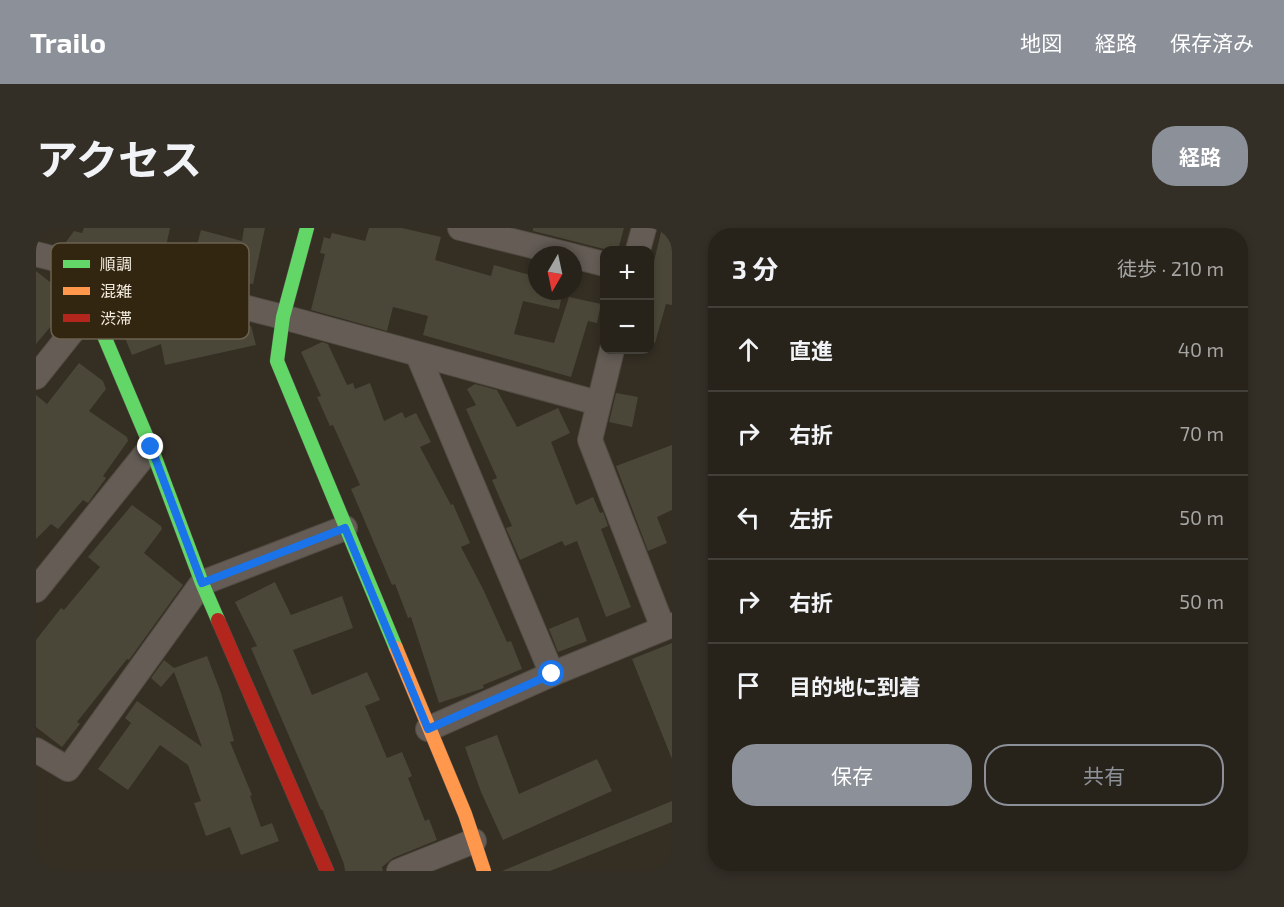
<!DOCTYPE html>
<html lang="ja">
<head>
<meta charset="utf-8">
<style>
	:root { --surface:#27221a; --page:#332f27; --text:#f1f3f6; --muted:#a4a4a2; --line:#433f39; --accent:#8c9099 }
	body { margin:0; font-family:"Exo 2","Noto Sans JP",sans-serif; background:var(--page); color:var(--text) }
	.controls { position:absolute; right:18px; top:18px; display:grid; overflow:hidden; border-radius:12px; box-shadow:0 3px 9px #0003 }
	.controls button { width:54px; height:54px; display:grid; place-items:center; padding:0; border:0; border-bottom:2px solid var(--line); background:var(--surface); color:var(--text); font:30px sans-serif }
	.compass { position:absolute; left:492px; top:18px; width:54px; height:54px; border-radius:50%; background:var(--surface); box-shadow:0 3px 9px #0003; rotate:189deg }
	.stop { position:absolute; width:18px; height:18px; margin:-14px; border:4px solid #1a73e8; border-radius:50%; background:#fff }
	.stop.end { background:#1a73e8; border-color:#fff; box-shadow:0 2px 6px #0008 }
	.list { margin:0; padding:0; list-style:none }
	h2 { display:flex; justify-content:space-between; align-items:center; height:78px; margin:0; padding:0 24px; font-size:26px }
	h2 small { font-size:20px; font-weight:400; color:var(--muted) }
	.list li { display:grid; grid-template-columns:39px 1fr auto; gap:18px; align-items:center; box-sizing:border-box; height:84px; padding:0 24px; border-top:2px solid var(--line) }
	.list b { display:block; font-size:22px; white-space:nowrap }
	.list em { font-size:20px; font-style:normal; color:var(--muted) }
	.actions { display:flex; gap:12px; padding:18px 24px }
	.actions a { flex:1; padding:14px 0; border:2px solid var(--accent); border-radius:24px; text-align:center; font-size:21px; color:var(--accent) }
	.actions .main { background:var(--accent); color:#fff }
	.icon { flex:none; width:33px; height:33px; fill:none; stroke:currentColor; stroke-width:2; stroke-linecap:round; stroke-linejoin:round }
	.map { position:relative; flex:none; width:636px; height:643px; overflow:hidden; border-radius:24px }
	header { display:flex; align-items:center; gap:36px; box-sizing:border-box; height:84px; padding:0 30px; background:var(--accent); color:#fff }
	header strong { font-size:28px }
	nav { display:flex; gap:33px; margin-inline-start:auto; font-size:21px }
	.intro { display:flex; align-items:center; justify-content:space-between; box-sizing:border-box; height:144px; padding:0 36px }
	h1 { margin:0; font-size:42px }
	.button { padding:15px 27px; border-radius:24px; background:var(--accent); color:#fff; font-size:21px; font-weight:700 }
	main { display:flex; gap:36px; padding:0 36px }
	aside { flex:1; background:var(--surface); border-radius:24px; box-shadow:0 3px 9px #0003 }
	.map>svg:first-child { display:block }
</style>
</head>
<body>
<header>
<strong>Trailo</strong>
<nav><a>地図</a><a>経路</a><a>保存済み</a></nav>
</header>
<div class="intro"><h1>アクセス</h1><a class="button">経路</a></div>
<main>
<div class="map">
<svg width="636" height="643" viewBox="0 0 636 643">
	<rect width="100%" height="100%" fill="#342e23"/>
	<g fill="#4a4738">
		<polygon points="48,0 134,0 125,41 77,30 72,25 64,22 53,25 27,18 38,3 46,5"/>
		<polygon points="208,0 229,0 217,56 207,55 206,62 153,47 165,2 206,13"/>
		<polygon points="333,0 366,0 405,9 399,32 455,48 458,37 494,47 493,51 501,53 501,63 527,63 523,81 487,73 478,106 518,115 533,69 565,76 561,95 552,93 535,149 387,107 392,88 357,79 351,103 275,82 289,26 284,25 288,9 294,11 296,5 329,13"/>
		<polygon points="497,0 588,0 582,22 572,22 497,3"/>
		<polygon points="626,0 636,0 636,77 630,76 619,115 614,114 614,50"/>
		<polygon points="0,43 37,72 0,116"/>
		<polygon points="145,78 151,79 158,110 215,98 220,117 129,137 125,116 96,127 82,93 103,85 105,92 139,100"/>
		<polygon points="286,114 292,116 311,157 317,155 319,161 334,155 348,193 366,184 369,190 380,185 395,214 384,219 415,277 417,276 434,315 425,319 447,361 471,414 475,413 486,441 447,457 448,460 403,475 375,389 372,390 359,356 356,357 315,261 324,257 297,197 294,198 281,169 285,168 265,124"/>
		<polygon points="43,135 67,153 70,161 53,183 91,209 92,213 67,248 70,250 52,275 47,272 22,301 15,296 0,311 0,167 11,176"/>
		<polygon points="439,156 461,162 481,199 522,180 534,205 515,214 540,277 557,269 564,285 567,284 572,298 565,301 595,379 570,389 541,313 529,318 526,313 484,332 470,300 476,298 456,252 461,250 430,181 440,177 431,161"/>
		<polygon points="580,165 602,169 596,199 573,194"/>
		<polygon points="636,217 636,282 621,289 631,315 612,323 580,238"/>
		<polygon points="96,277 125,298 126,301 108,325 147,357 93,432 91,431 41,494 44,496 26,519 0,499 0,412 25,380 28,382 64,339 52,329"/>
		<polygon points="239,354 255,387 306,368 317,400 257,422 276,467 331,444 344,472 329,478 351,530 366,524 376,548 372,550 389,593 393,591 401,612 357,630 346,639 347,643 309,643 308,636 286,581 285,582 215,420 221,418 199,374"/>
		<polygon points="542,389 551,413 522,424 513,401"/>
		<polygon points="636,415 636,531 596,431"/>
		<polygon points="171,428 185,465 198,513 194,514 216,567 214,568 225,599 236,595 243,613 205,627 194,599 170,608 158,575 165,573 152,537 124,517 92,562 62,541 95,495 89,490 101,473 166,519 138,444 125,459 115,450 128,432 138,440"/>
		<polygon points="461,507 483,566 561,531 576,563 467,612 445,564 429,519"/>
		<polygon points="636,573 636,594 514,643 466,643"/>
	</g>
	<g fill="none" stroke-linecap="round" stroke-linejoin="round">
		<defs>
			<g id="street">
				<polyline points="424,0 533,27"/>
				<polyline points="602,22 608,0"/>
				<polyline points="0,26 247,89 562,175"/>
				<polyline points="537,28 568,36"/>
				<polyline points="576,122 554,212 627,400"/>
				<polyline points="382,127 516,446"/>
				<polyline points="0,149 59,75"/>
				<polyline points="0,362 115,219"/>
				<polyline points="392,501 516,446 636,397"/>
				<polyline points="0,522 32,541 166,355 309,300"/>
				<polyline points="363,643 438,613"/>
			</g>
			<g id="fast">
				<polyline points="271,0 247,89 241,133 360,420"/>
				<polyline points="62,41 59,75 63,96 115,219 166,355 182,392"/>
			</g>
			<polyline id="slow" points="360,420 429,586 448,643"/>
			<polyline id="jam" points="182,392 291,643"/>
		</defs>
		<use href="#street" stroke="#514c43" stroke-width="26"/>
		<use href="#fast" stroke="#514c43" stroke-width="15"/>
		<use href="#slow" stroke="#514c43" stroke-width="15"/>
		<use href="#jam" stroke="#514c43" stroke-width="15"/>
		<use href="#street" stroke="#645c55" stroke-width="24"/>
		<use href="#fast" stroke="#63d668" stroke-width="14"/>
		<use href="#slow" stroke="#ff974d" stroke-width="14"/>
		<use href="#jam" stroke="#b3261e" stroke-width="14"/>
	</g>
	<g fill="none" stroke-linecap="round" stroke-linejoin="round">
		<polyline stroke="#1a73e8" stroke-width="8" points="115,219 166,355 309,300 392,501 516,446"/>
	</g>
	<rect x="15" y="15" width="198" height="96" rx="9" fill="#322611" stroke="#6c614f" stroke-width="1.5"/>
	<rect x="27" y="32" width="27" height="8" fill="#63d668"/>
	<rect x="27" y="59" width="27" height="8" fill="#ff974d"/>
	<rect x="27" y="86" width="27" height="8" fill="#b3261e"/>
	<g font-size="16" fill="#f4ecdf">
		<text x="64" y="42">順調</text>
		<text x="64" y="69">混雑</text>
		<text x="64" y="96">渋滞</text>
	</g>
</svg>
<div class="controls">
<button>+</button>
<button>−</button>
</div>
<svg class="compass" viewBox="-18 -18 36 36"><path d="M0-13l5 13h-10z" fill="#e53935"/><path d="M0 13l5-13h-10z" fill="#a4a4a2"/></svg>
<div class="stop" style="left:516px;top:446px"></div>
<div class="stop end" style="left:115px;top:219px"></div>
</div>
<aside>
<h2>3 分<small>徒歩 · 210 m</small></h2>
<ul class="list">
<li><svg class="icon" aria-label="ahead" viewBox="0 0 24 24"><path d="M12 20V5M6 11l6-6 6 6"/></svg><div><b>直進</b></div><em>40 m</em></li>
<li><svg class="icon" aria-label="right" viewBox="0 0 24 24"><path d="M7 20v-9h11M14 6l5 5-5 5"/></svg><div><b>右折</b></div><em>70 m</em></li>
<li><svg class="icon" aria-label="left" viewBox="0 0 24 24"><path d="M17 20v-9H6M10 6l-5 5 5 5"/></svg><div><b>左折</b></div><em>50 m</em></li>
<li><svg class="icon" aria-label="right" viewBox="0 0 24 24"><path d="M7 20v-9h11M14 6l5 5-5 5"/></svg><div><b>右折</b></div><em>50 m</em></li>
<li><svg class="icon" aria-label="arrive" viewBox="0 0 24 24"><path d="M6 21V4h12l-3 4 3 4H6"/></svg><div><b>目的地に到着</b></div></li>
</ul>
<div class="actions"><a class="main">保存</a><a>共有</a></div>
</aside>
</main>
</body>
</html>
